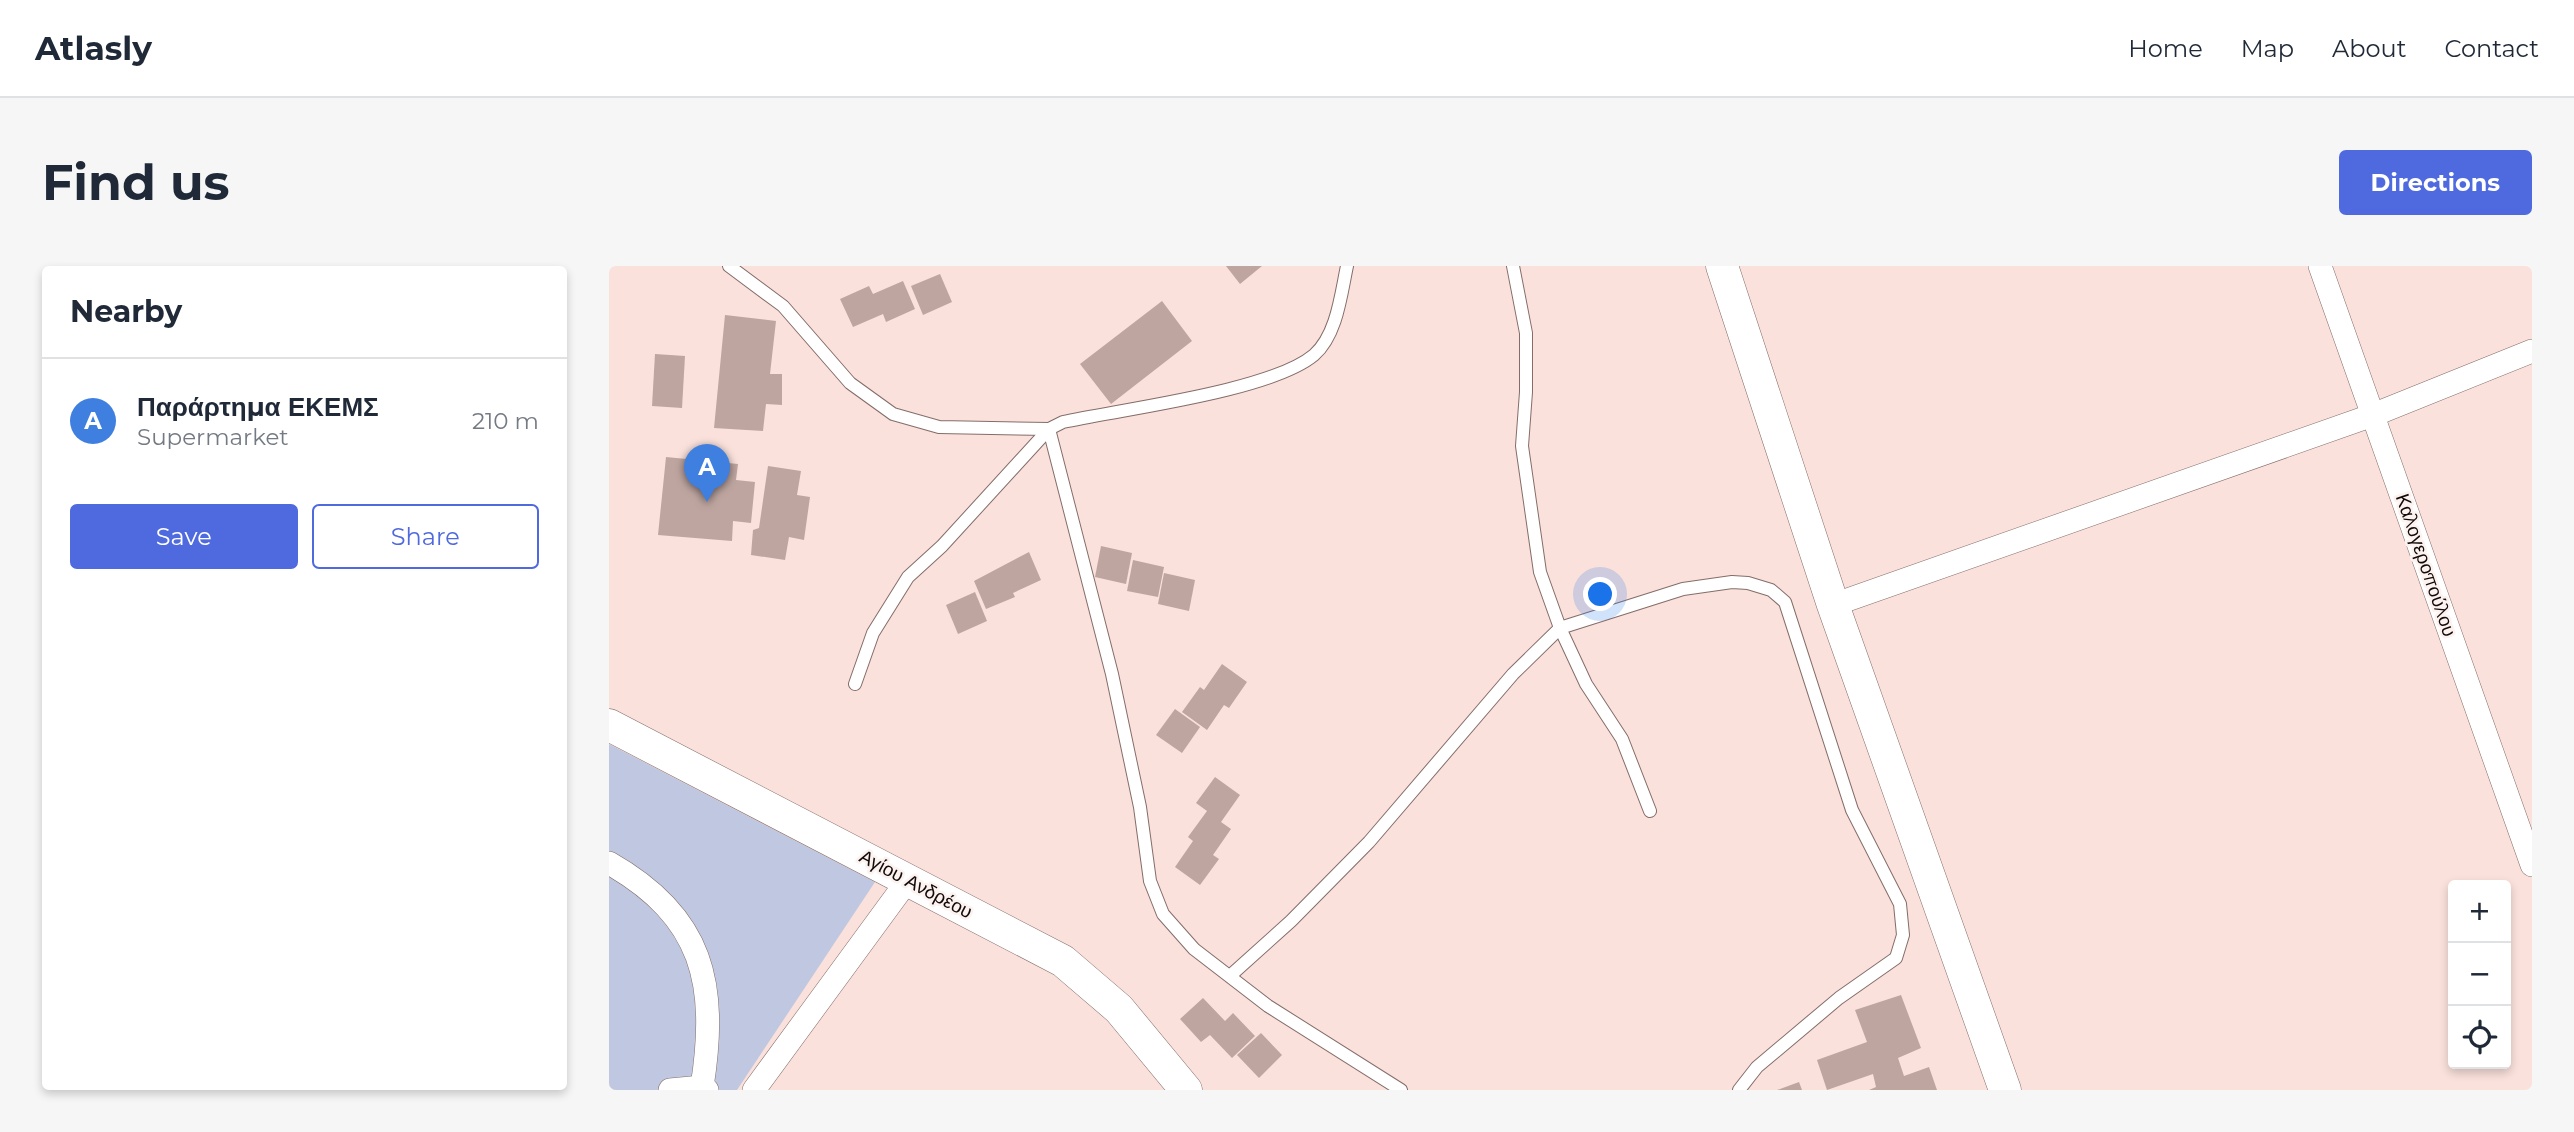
<!DOCTYPE html>
<html lang="en">
<head>
<meta charset="utf-8">
<style>
	:root { --surface:#fff; --page:#f6f6f7; --text:#1f2937; --muted:#747a83; --line:#e0e1e3; --accent:#4f69de }
	body { margin:0; font-family:Montserrat,sans-serif; background:var(--page); color:var(--text) }
	.controls { position:absolute; right:21px; bottom:21px; display:grid; overflow:hidden; border-radius:7px; box-shadow:0 4px 10px #0003 }
	.controls button { width:63px; height:63px; display:grid; place-items:center; padding:0; border:0; border-bottom:2px solid var(--line); background:var(--surface); color:var(--text); font:35px sans-serif }
	.you { position:absolute; left:992px; top:329px; width:24px; height:24px; margin:-18px; border:5px solid #fff; border-radius:50%; background:#1a73e8; box-shadow:0 0 0 10px #1a73e833 }
	.badge { display:grid; place-items:center; width:46px; height:46px; border-radius:50%; background:var(--accent); color:#fff; font-size:23px; font-weight:700 }
	.pin { position:absolute; translate:-50% -58px; filter:drop-shadow(0 2px 4px #0008) }
	.pin::after { content:''; position:absolute; top:37px; width:24px; height:21px; background:inherit; clip-path:polygon(0 0,100% 0,50% 100%) }
	.list { margin:0; padding:0; list-style:none }
	h2 { display:flex; justify-content:space-between; align-items:center; height:91px; margin:0; padding:0 28px; font-size:30px }
	h2 small { font-size:23px; font-weight:400; color:var(--muted) }
	.list li { display:grid; grid-template-columns:46px 1fr auto; gap:21px; align-items:center; box-sizing:border-box; height:126px; padding:0 28px; border-top:2px solid var(--line) }
	.list b { display:block; font-size:26px; white-space:nowrap }
	.list p { margin:0; font-size:23px; white-space:nowrap; color:var(--muted) }
	.list em { font-size:23px; font-style:normal; color:var(--muted) }
	.actions { display:flex; gap:14px; padding:21px 28px }
	.actions a { flex:1; padding:16px 0; border:2px solid var(--accent); border-radius:7px; text-align:center; font-size:24px; color:var(--accent) }
	.actions .main { background:var(--accent); color:#fff }
	.icon { flex:none; width:38px; height:38px; fill:none; stroke:currentColor; stroke-width:2; stroke-linecap:round; stroke-linejoin:round }
	.map { position:relative; flex:none; width:1923px; height:824px; overflow:hidden; border-radius:7px }
	header { display:flex; align-items:center; gap:42px; box-sizing:border-box; height:98px; padding:0 35px; background:var(--surface); border-bottom:2px solid var(--line) }
	header strong { font-size:33px }
	nav { display:flex; gap:38px; margin-inline-start:auto; font-size:24px }
	.intro { display:flex; align-items:center; justify-content:space-between; box-sizing:border-box; height:168px; padding:0 42px }
	h1 { margin:0; font-size:49px }
	.button { padding:18px 32px; border-radius:7px; background:var(--accent); color:#fff; font-size:24px; font-weight:700 }
	main { display:flex; gap:42px; padding:0 42px }
	aside { flex:1; background:var(--surface); border-radius:7px; box-shadow:0 4px 10px #0003 }
	.map>svg:first-child { display:block }
</style>
</head>
<body>
<header>
<strong>Atlasly</strong>
<nav><a>Home</a><a>Map</a><a>About</a><a>Contact</a></nav>
</header>
<div class="intro"><h1>Find us</h1><a class="button">Directions</a></div>
<main>
<aside>
<h2>Nearby<small></small></h2>
<ul class="list">
<li><span class="badge" style="background:#3f7fe0">A</span><div><b>Παράρτημα ΕΚΕΜΣ</b><p>Supermarket</p></div><em>210 m</em></li>
</ul>
<div class="actions"><a class="main">Save</a><a>Share</a></div>
</aside>
<div class="map">
<svg width="1923" height="824" viewBox="0 0 1923 824">
	<rect width="100%" height="100%" fill="#fae1db"/>
	<polygon fill="#bfc8e0" points="0,478 266,616 128,824 0,824"/>
	<g fill="#bea5a0">
		<polygon points="617,0 653,0 631,18"/>
		<polygon points="331,8 343,36 314,49 302,20"/>
		<polygon points="294,15 306,43 277,56 274,48 244,61 231,33 260,20 264,28"/>
		<polygon points="553,35 583,75 502,138 471,98"/>
		<polygon points="116,49 167,55 161,108 173,108 173,139 157,138 154,165 105,162"/>
		<polygon points="46,88 76,90 73,142 43,140"/>
		<polygon points="57,191 129,198 127,214 146,216 142,257 124,255 123,275 49,269"/>
		<polygon points="159,200 192,205 188,229 201,231 195,274 180,271 176,294 142,289 144,264 150,262"/>
		<polygon points="492,280 523,287 517,318 486,311"/>
		<polygon points="420,286 432,314 404,327 406,331 377,343 365,315"/>
		<polygon points="524,294 555,301 549,331 518,325"/>
		<polygon points="555,307 586,314 580,345 549,338"/>
		<polygon points="366,326 378,355 349,368 337,339"/>
		<polygon points="613,398 638,416 620,442 615,439 598,464 573,446 591,421 595,424"/>
		<polygon points="566,443 591,461 573,487 547,469"/>
		<polygon points="606,511 631,529 612,556 622,563 604,589 610,593 591,619 566,601 584,575 579,571 598,545 587,537"/>
		<polygon points="1292,729 1312,782 1289,792 1295,810 1320,801 1328,824 1260,824 1267,821 1264,808 1218,824 1208,794 1258,776 1246,744"/>
		<polygon points="594,732 616,755 624,747 646,770 623,792 601,769 592,776 571,753"/>
		<polygon points="652,767 673,789 650,812 628,789"/>
		<polygon points="1190,816 1193,824 1168,824"/>
	</g>
	<g fill="none" stroke-linecap="round" stroke-linejoin="round">
		<defs>
			<g id="lane">
				<polyline points="120,0 174,40 241,117 284,148 330,161 440,163 503,408 531,541 541,615 554,648 585,683 659,740 792,824"/>
				<polyline points="904,0 917,67 917,126 913,180 931,306 951,362 977,418 1013,473 1041,545"/>
				<path d="M246 418 264 367 299 311 333 280 440 163 454 156C514 143 662 125 705 89 728 69 732 28 738 0"/>
				<polyline points="622,709 682,655 760,576 904,408 951,362 1074,323 1123,316 1139,317 1162,324 1176,336 1243,544 1291,638 1294,669 1287,692 1230,732 1148,801 1130,824"/>
			</g>
			<g id="street">
				<polyline points="1711,0 1923,599"/>
				<polyline points="1224,339 1764,149 1923,85"/>
				<path d="M0 597C95 651 109 718 93 821"/>
				<polyline points="61,824 93,821 98,824"/>
				<polyline points="145,824 299,614"/>
			</g>
			<g id="secondary">
				<polyline points="1113,0 1224,339 1396,824"/>
				<polyline points="0,459 454,695 510,743 577,824"/>
			</g>
		</defs>
		<use href="#lane" stroke="#846d69" stroke-width="14"/>
		<use href="#street" stroke="#846d69" stroke-width="24"/>
		<use href="#secondary" stroke="#846d69" stroke-width="33"/>
		<use href="#lane" stroke="#fff" stroke-width="12"/>
		<use href="#street" stroke="#fff" stroke-width="23"/>
		<use href="#secondary" stroke="#fff" stroke-width="32"/>
	</g>
	<g text-anchor="middle" dominant-baseline="central" stroke-width="5" stroke-linejoin="round" paint-order="stroke">
		<g font-size="19" fill="#120a08" stroke="#fcf2ef">
			<text transform="translate(1817 299) rotate(71)">Καλογεροπούλου</text>
			<text transform="translate(307 618) rotate(28)">Αγίου Ανδρέου</text>
		</g>
	</g>
</svg>
<div class="controls">
<button>+</button>
<button>−</button>
<button><svg class="icon" aria-label="locate" viewBox="0 0 24 24"><circle cx="12" cy="12" r="6"/><path d="M12 2v4M12 18v4M2 12h4M18 12h4"/></svg></button>
</div>
<div class="you"></div>
<div class="pin badge" style="left:98px;top:236px;background:#3f7fe0">A</div>
</div>
</main>
</body>
</html>
